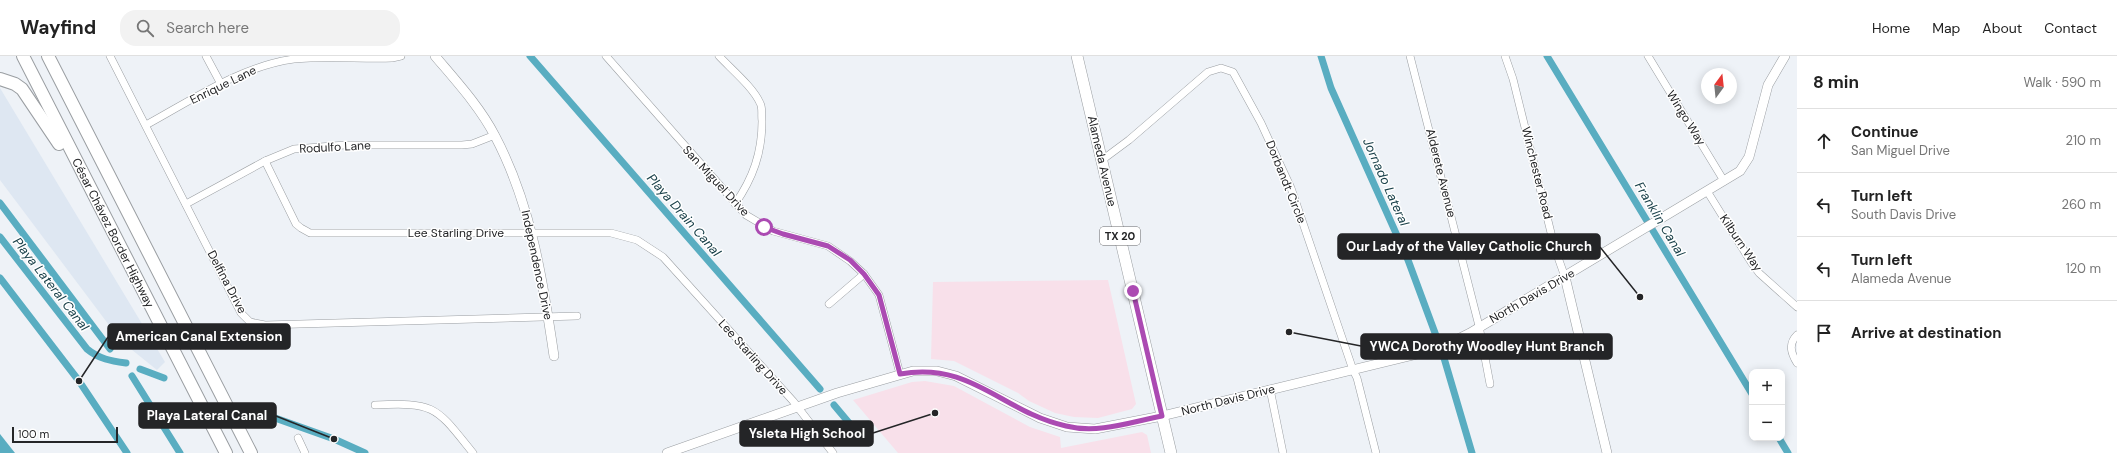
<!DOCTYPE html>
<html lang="en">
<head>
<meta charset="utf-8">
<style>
	:root { --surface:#fff; --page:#f2f2f2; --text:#222; --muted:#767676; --line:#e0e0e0 }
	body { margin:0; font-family:"DM Sans",sans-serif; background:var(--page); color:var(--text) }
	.controls { position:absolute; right:12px; bottom:12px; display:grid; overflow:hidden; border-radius:8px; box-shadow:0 2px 10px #0003 }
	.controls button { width:36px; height:36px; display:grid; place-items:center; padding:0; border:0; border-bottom:1px solid var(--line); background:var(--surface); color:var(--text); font:20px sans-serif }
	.compass { position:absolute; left:1701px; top:12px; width:36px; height:36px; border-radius:50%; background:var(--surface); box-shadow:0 2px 10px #0003; rotate:15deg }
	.scale { position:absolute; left:12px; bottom:10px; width:106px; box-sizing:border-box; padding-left:4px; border:2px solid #242527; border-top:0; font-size:11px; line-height:14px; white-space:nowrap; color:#242527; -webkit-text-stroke:3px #fff; paint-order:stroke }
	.stop { position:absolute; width:12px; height:12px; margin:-9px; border:3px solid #ab4ab2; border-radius:50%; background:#fff }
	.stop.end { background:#ab4ab2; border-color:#fff; box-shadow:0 1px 4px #0008 }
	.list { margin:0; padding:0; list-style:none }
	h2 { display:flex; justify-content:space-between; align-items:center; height:52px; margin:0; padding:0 16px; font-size:17px }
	h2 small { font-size:13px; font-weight:400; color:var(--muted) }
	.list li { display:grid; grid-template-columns:26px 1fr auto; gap:12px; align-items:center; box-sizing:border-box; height:64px; padding:0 16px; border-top:1px solid var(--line) }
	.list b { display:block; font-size:15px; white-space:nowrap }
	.list p { margin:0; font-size:13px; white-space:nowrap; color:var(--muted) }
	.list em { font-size:13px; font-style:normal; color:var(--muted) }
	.icon { flex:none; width:22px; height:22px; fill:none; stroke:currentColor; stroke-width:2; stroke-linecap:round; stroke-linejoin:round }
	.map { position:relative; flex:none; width:1797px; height:397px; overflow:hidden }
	header { display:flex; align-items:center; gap:24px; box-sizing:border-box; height:56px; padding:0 20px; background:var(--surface); border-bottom:1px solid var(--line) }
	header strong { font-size:19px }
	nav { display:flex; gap:22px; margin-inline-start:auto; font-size:14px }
	.search { width:280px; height:36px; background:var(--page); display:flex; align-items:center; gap:10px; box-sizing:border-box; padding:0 14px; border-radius:16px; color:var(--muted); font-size:15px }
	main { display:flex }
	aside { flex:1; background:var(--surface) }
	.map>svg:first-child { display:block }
</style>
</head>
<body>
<header>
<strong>Wayfind</strong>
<div class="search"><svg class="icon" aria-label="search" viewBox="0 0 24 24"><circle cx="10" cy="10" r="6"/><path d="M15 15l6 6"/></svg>Search here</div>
<nav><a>Home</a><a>Map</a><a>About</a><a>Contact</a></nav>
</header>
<main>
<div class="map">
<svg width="1797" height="397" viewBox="0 0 1797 397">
	<rect width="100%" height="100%" fill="#eef2f7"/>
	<polygon fill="#dee7f2" points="0,32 165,306 157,314 121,285 0,124"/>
	<g fill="#f8e0ea">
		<polygon points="1108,224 1136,348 1132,353 1098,362 1074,361 1055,357 1029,345 1018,337 954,305 931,303 933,226"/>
		<polygon points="925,325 954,330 1030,371 1060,381 1061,392 1142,376 1147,379 1151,397 898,397 853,344 912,326"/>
	</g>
	<polygon fill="#59adc1" points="0,378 15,397 0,397"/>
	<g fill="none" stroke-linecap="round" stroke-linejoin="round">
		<g stroke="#59adc1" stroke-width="7">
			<polyline points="530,0 820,333"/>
			<polyline points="1321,0 1331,32 1408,204 1438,285"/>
			<polyline points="1547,0 1752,338"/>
			<polyline points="0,147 110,293"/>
			<path d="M0 181 87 293C99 303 111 305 126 307"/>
			<polyline points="0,222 79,325 127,397"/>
			<polyline points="1444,302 1472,397"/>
			<polyline points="140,313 164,322"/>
			<polyline points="132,320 180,397"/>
			<polyline points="834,349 855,374"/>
			<polyline points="247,352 334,383 365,397"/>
			<polyline points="1779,382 1788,397"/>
		</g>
		<defs>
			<g id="street">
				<polyline points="110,0 241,257 250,266 265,269 577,260"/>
				<polyline points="206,0 221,28"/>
				<polyline points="606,0 746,159 773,175 828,190 850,205 864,218 879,239 900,318"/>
				<path d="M719 0C731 13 753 31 760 47 763 52 761 59 762 65 762 97 753 122 735 148"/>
				<polyline points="1410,0 1479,270 1490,328"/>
				<polyline points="1505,0 1513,23 1555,193 1565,221"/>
				<polyline points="1648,0 1724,125"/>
				<path d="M146 69C192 44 241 10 294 3 325 0 361 3 392 2L401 0"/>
				<polyline points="1102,104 1129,84 1208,16 1221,12 1233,16 1261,67 1291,132 1353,314 1357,322 1376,397"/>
				<polyline points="265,105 296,168 301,172 310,177 611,177 637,184 663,201 793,345 833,397"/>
				<polyline points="1707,135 1751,206 1759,217 1797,251"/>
				<polyline points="186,148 265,105 294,93 345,89 462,89 472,88 495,79"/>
				<polyline points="829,248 864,218"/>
				<path d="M1797 279C1788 288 1791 297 1797 307"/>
				<polyline points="1270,333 1283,397"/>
				<path d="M375 349C436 346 436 351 473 397"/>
				<polyline points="298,382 305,397"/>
			</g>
			<g id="secondary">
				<path d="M435 0C457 26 480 51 495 80 531 148 543 225 554 300"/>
				<polyline points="1565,221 1607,397"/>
				<polyline points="667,397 837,337 913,315 937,315 956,320 1040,362 1067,371 1095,373 1162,360 1426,296 1444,290 1470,277 1740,115 1749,101 1768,29 1785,0"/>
			</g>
			<polyline id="primary" points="1077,0 1171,397"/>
			<g id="highway">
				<polyline points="23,0 226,397"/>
				<polyline points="48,0 251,397"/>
				<polyline points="0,23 15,28 22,33 59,88"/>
			</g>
		</defs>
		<use href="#street" stroke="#9a9ea2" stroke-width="8"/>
		<use href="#secondary" stroke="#9a9ea2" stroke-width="10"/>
		<use href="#primary" stroke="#9a9ea2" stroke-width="12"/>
		<use href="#highway" stroke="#9a9ea2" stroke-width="14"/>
		<use href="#street" stroke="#fff" stroke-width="7"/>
		<use href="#secondary" stroke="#fff" stroke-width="9"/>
		<use href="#primary" stroke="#fff" stroke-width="11"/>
		<use href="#highway" stroke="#fff" stroke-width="12"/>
	</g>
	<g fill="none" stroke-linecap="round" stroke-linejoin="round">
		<path stroke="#ab4ab2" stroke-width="5" d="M764 171 783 178 828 190 850 204 864 218 879 239 900 318C972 305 1002 356 1066 370 1098 378 1131 366 1162 360L1133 235"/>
	</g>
	<g text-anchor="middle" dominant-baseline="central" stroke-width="3" stroke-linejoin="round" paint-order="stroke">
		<rect fill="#fff" stroke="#666668" stroke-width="1" x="1100" y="171" width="40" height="18" rx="3"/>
		<g font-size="11" font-weight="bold" fill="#242527">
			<text x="1120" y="180">TX 20</text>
		</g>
		<g font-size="12" fill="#242527" stroke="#fff">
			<text transform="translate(223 29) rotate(-26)">Enrique Lane</text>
			<text transform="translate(1686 62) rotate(58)">Wingo Way</text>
			<text transform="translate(335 91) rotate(-3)">Rodulfo Lane</text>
			<text transform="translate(1102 105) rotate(77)">Alameda Avenue</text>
			<text transform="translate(1441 117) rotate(76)">Alderete Avenue</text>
			<text transform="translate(1537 117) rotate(76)">Winchester Road</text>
			<text transform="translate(716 125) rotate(47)">San Miguel Drive</text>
			<text transform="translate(1286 126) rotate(68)">Dorbandt Circle</text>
			<text transform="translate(113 177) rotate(63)">César Chávez Border Highway</text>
			<text x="456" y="177">Lee Starling Drive</text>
			<text transform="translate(1741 187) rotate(56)">Kilburn Way</text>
			<text transform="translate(537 209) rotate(78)">Independence Drive</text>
			<text transform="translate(227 226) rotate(62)">Delfina Drive</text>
			<text transform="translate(1532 240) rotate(-30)">North Davis Drive</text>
			<text transform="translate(753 301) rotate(48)">Lee Starling Drive</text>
			<text transform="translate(1228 344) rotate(-14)">North Davis Drive</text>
		</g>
		<g font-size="13" font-style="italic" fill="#1a414a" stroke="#fff">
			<text transform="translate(1386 126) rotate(66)">Jornado Lateral</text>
			<text transform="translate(684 159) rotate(49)">Playa Drain Canal</text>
			<text transform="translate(1660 163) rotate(59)">Franklin Canal</text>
			<text transform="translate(51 228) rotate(52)">Playa Lateral Canal</text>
		</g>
	</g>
	<path fill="none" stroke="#242527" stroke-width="1.5" d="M1640 241L1600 191M79 325L108 281M1289 276L1361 290M334 383L276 360M935 357L873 377"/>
	<g fill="#242527" stroke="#fff" stroke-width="1.5">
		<circle cx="1640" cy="241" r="4"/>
		<circle cx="79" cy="325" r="4"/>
		<circle cx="1289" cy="276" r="4"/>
		<circle cx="334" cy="383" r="4"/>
		<circle cx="935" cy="357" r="4"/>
	</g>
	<g fill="#242527" stroke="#242527" stroke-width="1.5">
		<rect x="1338" y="178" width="262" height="25" rx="4"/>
		<rect x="108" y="268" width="182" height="25" rx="4"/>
		<rect x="1361" y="278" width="251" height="25" rx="4"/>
		<rect x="139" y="347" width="137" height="25" rx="4"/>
		<rect x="740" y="365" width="133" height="25" rx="4"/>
	</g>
	<g font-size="13" text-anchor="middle" font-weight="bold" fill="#fff">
		<text x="1469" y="195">Our Lady of the Valley Catholic Church</text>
		<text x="199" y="285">American Canal Extension</text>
		<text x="1487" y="295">YWCA Dorothy Woodley Hunt Branch</text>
		<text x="207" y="364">Playa Lateral Canal</text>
		<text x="807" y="382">Ysleta High School</text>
	</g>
</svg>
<div class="controls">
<button>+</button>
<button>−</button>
</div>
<svg class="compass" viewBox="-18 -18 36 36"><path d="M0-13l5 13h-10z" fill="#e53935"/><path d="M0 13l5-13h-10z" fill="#767676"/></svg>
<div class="scale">100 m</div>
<div class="stop" style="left:764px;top:171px"></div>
<div class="stop end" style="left:1133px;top:235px"></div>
</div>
<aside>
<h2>8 min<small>Walk · 590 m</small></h2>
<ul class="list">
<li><svg class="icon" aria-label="ahead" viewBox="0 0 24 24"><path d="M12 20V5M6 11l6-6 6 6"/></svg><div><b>Continue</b><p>San Miguel Drive</p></div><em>210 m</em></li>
<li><svg class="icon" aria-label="left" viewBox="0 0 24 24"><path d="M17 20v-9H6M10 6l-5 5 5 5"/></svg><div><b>Turn left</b><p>South Davis Drive</p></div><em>260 m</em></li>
<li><svg class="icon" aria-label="left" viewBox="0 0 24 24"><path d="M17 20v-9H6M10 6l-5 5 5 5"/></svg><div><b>Turn left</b><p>Alameda Avenue</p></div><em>120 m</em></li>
<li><svg class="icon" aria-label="arrive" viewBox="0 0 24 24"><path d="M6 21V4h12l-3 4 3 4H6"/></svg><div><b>Arrive at destination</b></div></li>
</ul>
</aside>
</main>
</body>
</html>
